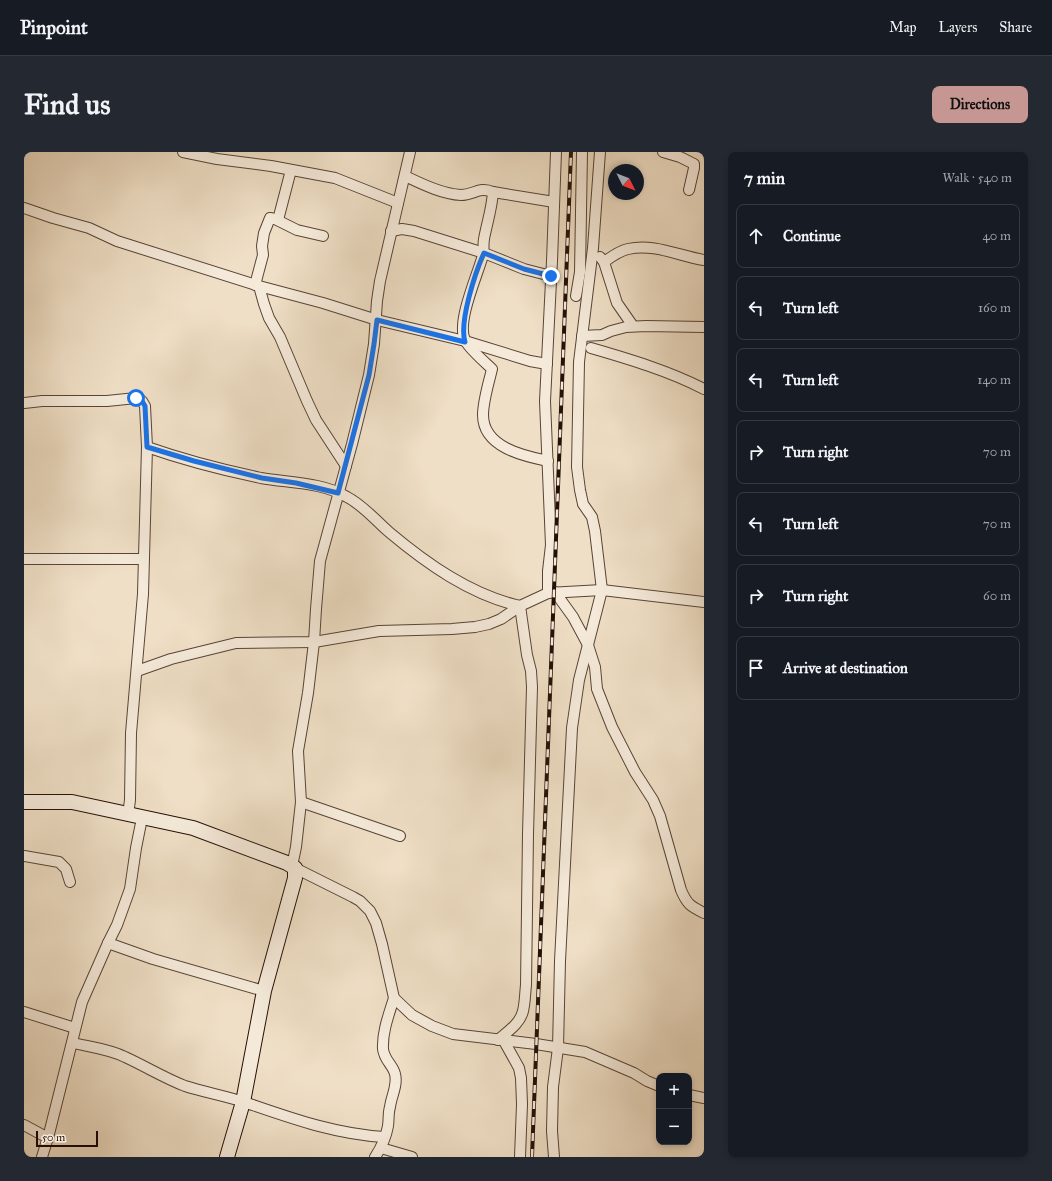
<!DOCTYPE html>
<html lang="en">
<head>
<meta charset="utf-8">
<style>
	:root { --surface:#171b24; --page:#242831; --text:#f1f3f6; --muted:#9ea1a6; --line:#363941; --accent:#c59692 }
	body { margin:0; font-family:"IM FELL Great Primer",serif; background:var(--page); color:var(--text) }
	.controls { position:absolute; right:12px; bottom:12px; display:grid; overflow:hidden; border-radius:8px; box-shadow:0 2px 6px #0003 }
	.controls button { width:36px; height:36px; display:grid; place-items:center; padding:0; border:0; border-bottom:1px solid var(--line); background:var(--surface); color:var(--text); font:20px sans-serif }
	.compass { position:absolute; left:584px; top:12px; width:36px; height:36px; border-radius:50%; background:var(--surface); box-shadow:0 2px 6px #0003; rotate:132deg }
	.scale { position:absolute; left:12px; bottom:10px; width:62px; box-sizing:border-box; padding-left:4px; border:2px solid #261006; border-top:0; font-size:11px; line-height:14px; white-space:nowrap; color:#261006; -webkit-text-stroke:3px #f5eada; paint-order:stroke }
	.stop { position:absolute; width:12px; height:12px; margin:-9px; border:3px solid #1a73e8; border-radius:50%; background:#fff }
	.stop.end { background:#1a73e8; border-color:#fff; box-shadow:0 1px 4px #0008 }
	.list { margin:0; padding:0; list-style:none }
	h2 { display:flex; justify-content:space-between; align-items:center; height:52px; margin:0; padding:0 16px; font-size:17px }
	h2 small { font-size:13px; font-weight:400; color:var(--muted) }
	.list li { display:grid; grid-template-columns:26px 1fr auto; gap:12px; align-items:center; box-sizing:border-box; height:64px; margin:0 8px 8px; padding:0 8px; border:1px solid var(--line); border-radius:8px }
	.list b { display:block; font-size:15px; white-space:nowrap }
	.list em { font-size:13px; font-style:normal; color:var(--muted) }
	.icon { flex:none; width:22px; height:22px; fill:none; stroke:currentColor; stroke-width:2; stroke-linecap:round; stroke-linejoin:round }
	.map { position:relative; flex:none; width:680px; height:1005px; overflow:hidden; border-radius:8px }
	header { display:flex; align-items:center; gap:24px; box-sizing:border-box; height:56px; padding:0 20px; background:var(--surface); border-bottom:1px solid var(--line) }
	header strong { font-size:19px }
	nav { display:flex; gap:22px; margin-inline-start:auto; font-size:14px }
	.intro { display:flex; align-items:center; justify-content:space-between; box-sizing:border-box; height:96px; padding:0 24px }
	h1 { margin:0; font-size:28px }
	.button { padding:10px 18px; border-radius:8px; background:var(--accent); color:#111; font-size:14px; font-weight:700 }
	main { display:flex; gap:24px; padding:0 24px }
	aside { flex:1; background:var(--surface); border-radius:8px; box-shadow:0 2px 6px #0003 }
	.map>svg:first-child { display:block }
</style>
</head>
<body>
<header>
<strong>Pinpoint</strong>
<nav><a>Map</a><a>Layers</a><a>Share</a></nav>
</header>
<div class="intro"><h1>Find us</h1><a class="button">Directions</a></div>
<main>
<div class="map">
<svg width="680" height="1005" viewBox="0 0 680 1005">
	<rect width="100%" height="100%" fill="#efdfc6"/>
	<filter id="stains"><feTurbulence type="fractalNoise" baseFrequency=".005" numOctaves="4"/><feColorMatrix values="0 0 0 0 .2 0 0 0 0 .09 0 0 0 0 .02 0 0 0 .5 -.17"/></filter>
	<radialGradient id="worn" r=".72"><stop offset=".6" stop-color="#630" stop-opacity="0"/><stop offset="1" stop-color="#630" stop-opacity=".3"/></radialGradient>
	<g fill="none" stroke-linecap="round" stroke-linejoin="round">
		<defs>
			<g id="street">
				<polyline points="159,0 193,7 247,14 311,26 374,51"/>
				<polyline points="639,0 656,5 670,12 670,16 665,38"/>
				<path d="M381 24C398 32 418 42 437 43 450 43 455 34 469 40L530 50"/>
				<path d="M469 40C468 56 463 71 460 87 459 92 460 98 459 103 454 122 432 170 441 188 444 196 461 210 468 217 465 230 459 249 459 263 459 295 499 304 524 309"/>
				<polyline points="0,56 29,66 65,76 93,89 235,134 299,151 353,168 441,189 506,209 523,212"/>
				<polyline points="254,68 267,18"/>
				<polyline points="367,79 378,77 390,79 460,101 500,117 527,124"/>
				<polyline points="576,105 580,110 593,151 609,174"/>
				<path d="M580 110C587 105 595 99 604 97 630 91 655 104 680 108"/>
				<polyline points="231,133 239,103 238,94 240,81 246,66 251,67 273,78 299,84"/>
				<polyline points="235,134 240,152 245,166 256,185 283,249 292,268 322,314"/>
				<polyline points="552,144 556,120 558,0"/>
				<polyline points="558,184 578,183 587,179 602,175 622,174 680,175"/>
				<path d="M567 196C605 207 645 219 680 237"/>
				<polyline points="0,251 18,249 83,249 112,246 118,249 121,254 123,295 119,442 107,581 106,648 104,663"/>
				<path d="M123 295C160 308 199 318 237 326 265 331 298 330 323 345 339 353 351 368 365 380 403 412 447 443 496 454L503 503 507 519 508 535 504 682 502 833C501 842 501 851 499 859 496 872 483 880 474 888"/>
				<polyline points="0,407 119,407"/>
				<path d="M531 440 549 465 564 493 571 515 573 537 588 575 611 620 629 648 636 664 657 738C663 752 666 754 680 761"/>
				<polyline points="524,441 524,419 527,393 521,249 528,109 532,0"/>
				<polyline points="113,519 147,507 212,491 290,490 355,479 428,477 451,475 465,472 477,467 496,454 524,441 578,438 680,450"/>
				<polyline points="277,650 376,684"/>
				<polyline points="0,704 35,710 42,717 46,730"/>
				<polyline points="268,714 272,695 277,650 274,599 284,541 290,490 292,457 296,409 328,292 345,223 350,192 353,149 356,129 386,0"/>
				<polyline points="271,716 329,745 336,749 346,759 352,771 358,792 370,846 388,863 408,874 429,882 512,892 561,900 610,921 623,929 635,934"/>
				<polyline points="84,791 129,807 240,839"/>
				<polyline points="0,860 51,876"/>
				<polyline points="480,889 495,916 497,926 498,952 496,1005"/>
				<path d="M49 891C66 895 85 897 101 905 121 914 140 926 161 934 180 940 201 944 220 950 267 966 310 982 360 985"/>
				<polyline points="665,943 680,946"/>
				<polyline points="0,973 24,986"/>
				<polyline points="357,996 388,1005"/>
				<polyline points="18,1005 25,982 58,850 84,791 93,773 106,737 112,696 118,666"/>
				<path d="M351 1005C357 996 362 985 364 974 365 968 364 961 366 955 367 945 374 933 371 922 369 913 360 908 359 897 358 880 365 862 370 846"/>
				<polyline points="530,1005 528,979 529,935 534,896 536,809 548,576 555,528 578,438 571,379 568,365 559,352 556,338 553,315 555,210 569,96 576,0"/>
			</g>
			<polyline id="secondary" points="0,650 48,650 169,676 263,711 271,716 271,726 240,839 219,950 203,1005"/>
		</defs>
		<use href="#street" stroke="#584436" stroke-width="12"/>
		<use href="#secondary" stroke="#261006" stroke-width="16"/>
		<use href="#street" stroke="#f5eada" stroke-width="10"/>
		<use href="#secondary" stroke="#f5eada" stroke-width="14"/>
		<defs>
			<polyline id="rail" points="508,1005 547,0"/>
		</defs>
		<use href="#rail" stroke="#261006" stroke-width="4"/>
		<use href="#rail" stroke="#f5eada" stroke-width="2.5" stroke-dasharray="8" stroke-linecap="butt"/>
	</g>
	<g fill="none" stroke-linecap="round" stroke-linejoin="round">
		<path stroke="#1a73e8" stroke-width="5" d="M112 246 118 249 121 254 123 295 170 309 238 326 272 331 314 341 345 223 350 192 353 168 441 190C435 170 451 121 460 101L500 117 527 124"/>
	</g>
	<rect width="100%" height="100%" filter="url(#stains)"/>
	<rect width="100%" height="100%" fill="url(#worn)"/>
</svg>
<div class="controls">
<button>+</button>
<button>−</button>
</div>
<svg class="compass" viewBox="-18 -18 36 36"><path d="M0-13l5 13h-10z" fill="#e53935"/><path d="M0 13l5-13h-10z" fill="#9ea1a6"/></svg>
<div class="scale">50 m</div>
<div class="stop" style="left:112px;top:246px"></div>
<div class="stop end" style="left:527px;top:124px"></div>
</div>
<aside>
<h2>7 min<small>Walk · 540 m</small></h2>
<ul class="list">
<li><svg class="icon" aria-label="ahead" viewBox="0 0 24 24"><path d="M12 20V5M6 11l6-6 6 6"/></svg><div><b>Continue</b></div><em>40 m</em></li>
<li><svg class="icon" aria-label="left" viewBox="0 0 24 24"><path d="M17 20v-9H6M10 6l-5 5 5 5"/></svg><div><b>Turn left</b></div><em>160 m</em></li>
<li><svg class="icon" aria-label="left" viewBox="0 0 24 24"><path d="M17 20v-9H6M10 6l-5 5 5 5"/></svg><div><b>Turn left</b></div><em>140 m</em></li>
<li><svg class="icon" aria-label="right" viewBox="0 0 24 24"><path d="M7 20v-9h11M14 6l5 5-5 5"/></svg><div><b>Turn right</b></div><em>70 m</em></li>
<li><svg class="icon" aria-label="left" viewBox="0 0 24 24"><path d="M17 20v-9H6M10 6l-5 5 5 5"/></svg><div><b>Turn left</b></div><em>70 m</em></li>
<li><svg class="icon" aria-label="right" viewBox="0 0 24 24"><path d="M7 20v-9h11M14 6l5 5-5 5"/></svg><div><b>Turn right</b></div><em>60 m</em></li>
<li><svg class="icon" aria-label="arrive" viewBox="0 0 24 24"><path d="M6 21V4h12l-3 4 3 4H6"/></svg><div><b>Arrive at destination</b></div></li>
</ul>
</aside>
</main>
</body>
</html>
